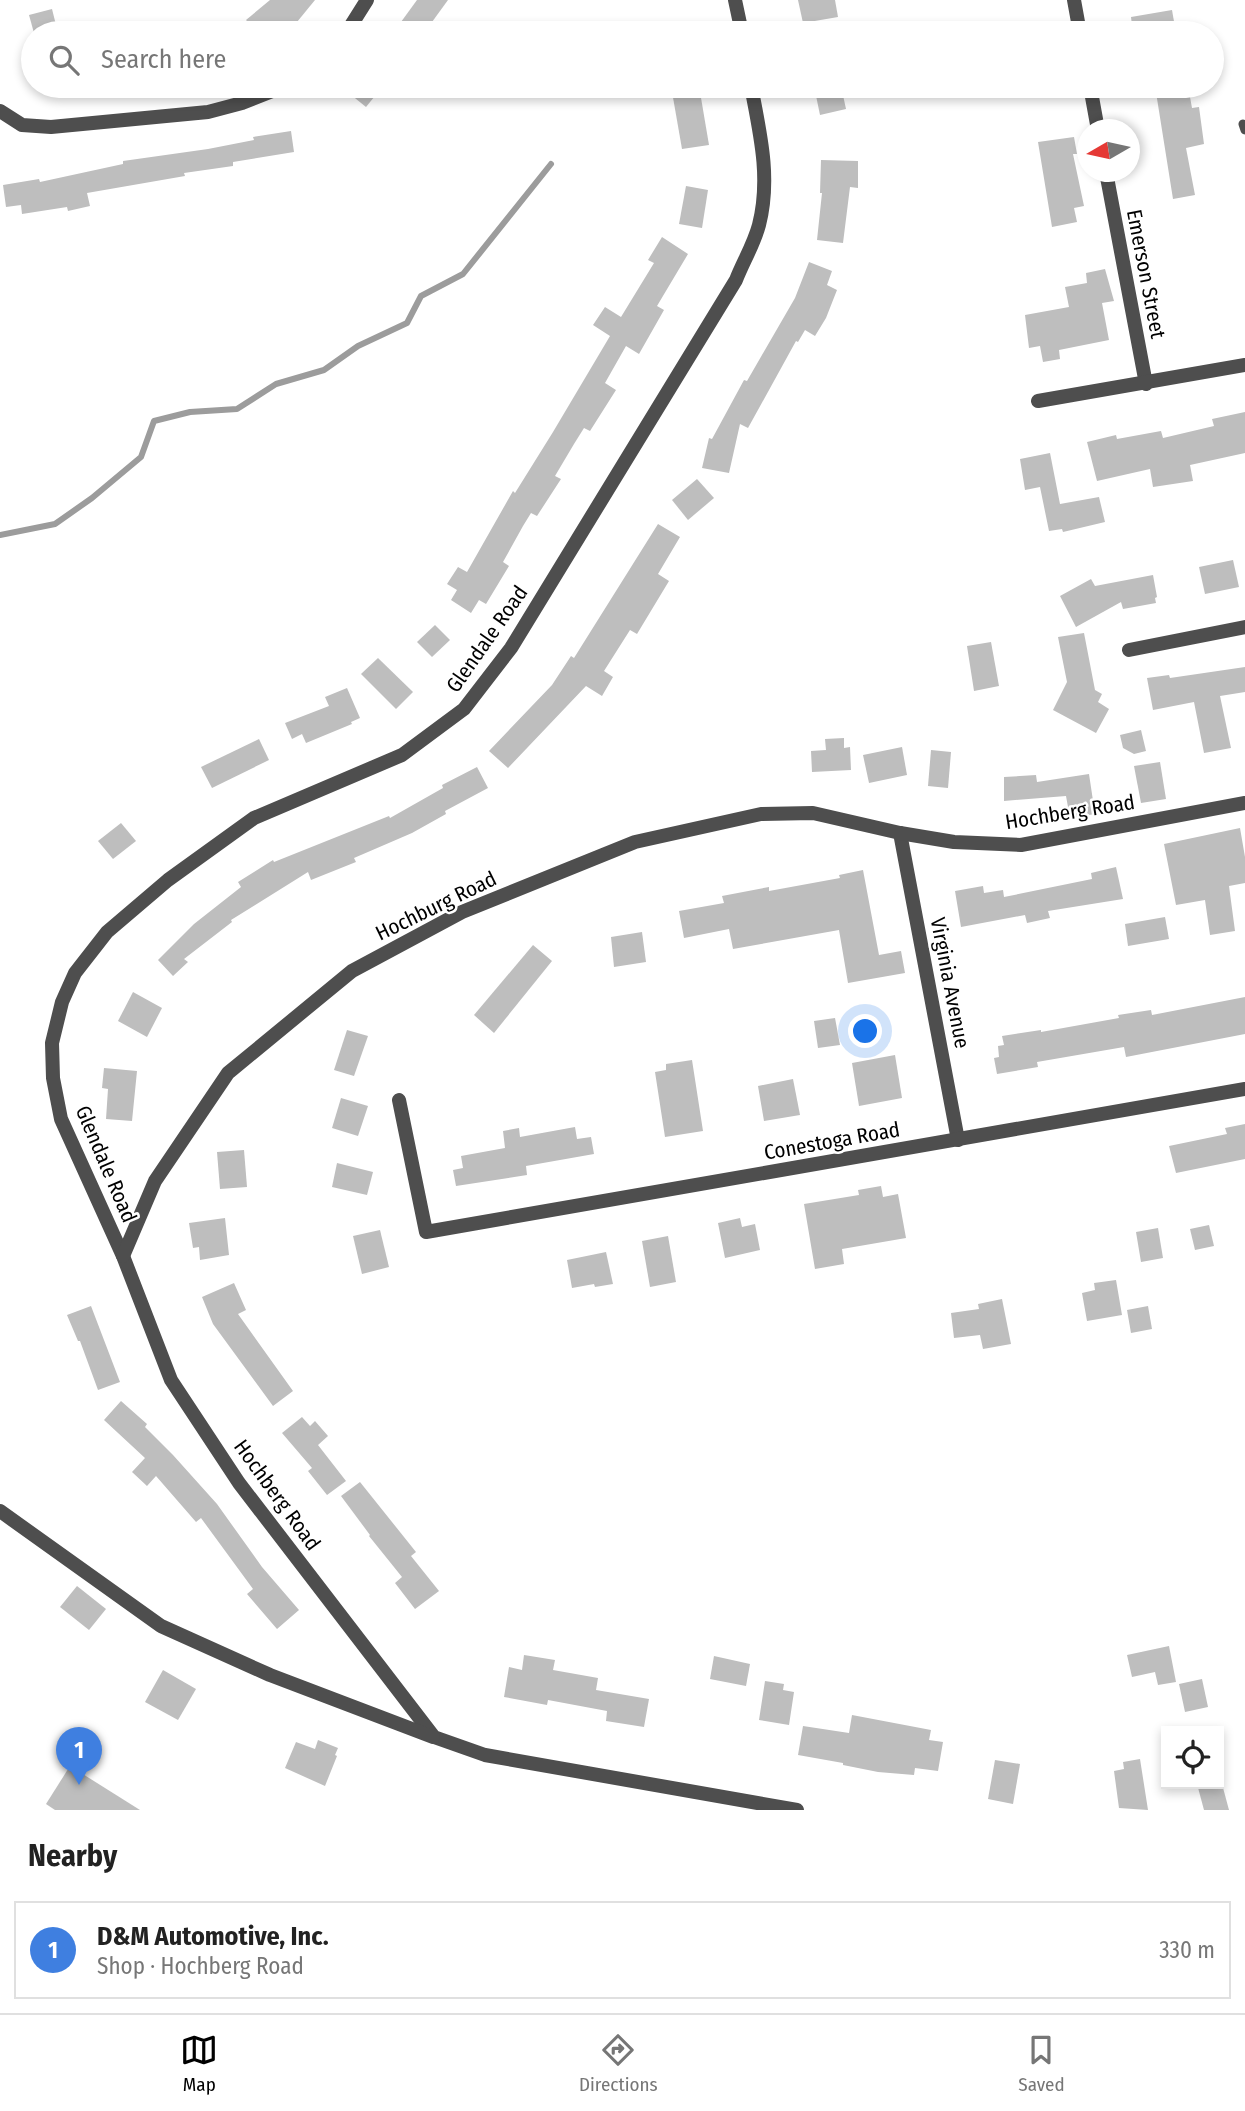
<!DOCTYPE html>
<html lang="en">
<head>
<meta charset="utf-8">
<style>
	:root { --surface:#fff; --page:#f6f6f6; --text:#222; --muted:#767676; --line:#e0e0e0; --accent:#000 }
	body { margin:0; font-family:"Fira Sans Condensed",sans-serif; background:var(--page); color:var(--text) }
	.controls { position:absolute; right:21px; bottom:21px; display:grid; overflow:hidden; border-radius:0px; box-shadow:0 4px 10px #0003 }
	.controls button { width:63px; height:63px; display:grid; place-items:center; padding:0; border:0; border-bottom:2px solid var(--line); background:var(--surface); color:var(--text); font:35px sans-serif }
	.compass { position:absolute; left:1077px; top:119px; width:63px; height:63px; border-radius:50%; background:var(--surface); box-shadow:0 4px 10px #0003; rotate:261deg }
	.you { position:absolute; left:866px; top:1032px; width:24px; height:24px; margin:-18px; border:5px solid #fff; border-radius:50%; background:#1a73e8; box-shadow:0 0 0 10px #1a73e833 }
	.badge { display:grid; place-items:center; width:46px; height:46px; border-radius:50%; background:var(--accent); color:#fff; font-size:23px; font-weight:700 }
	.pin { position:absolute; translate:-50% -58px; filter:drop-shadow(0 2px 4px #0008) }
	.pin::after { content:''; position:absolute; top:37px; width:24px; height:21px; background:inherit; clip-path:polygon(0 0,100% 0,50% 100%) }
	.list { margin:0; padding:0; list-style:none }
	h2 { display:flex; justify-content:space-between; align-items:center; height:91px; margin:0; padding:0 28px; font-size:30px }
	h2 small { font-size:23px; font-weight:400; color:var(--muted) }
	.list li { display:grid; grid-template-columns:46px 1fr auto; gap:21px; align-items:center; box-sizing:border-box; height:98px; margin:0 14px 14px; padding:0 14px; border:2px solid var(--line); border-radius:0px }
	.list b { display:block; font-size:26px; white-space:nowrap }
	.list p { margin:0; font-size:23px; white-space:nowrap; color:var(--muted) }
	.list em { font-size:23px; font-style:normal; color:var(--muted) }
	.icon { flex:none; width:38px; height:38px; fill:none; stroke:currentColor; stroke-width:2; stroke-linecap:round; stroke-linejoin:round }
	.map { position:relative; flex:none; width:1245px; height:1810px; overflow:hidden }
	.search { position:absolute; background:var(--surface); box-shadow:0 4px 10px #0003; left:21px; right:21px; top:21px; height:77px; display:flex; align-items:center; gap:18px; box-sizing:border-box; padding:0 24px; border-radius:38px; color:var(--muted); font-size:26px }
	.sheet { height:203px; background:var(--surface) }
	nav { display:flex; justify-content:space-around; align-items:center; box-sizing:border-box; height:98px; border-top:2px solid var(--line); background:var(--surface); font-size:19px; color:var(--muted) }
	nav a { display:grid; justify-items:center; gap:4px }
	nav .on { color:var(--accent) }
	.map>svg:first-child { display:block }
</style>
</head>
<body>
<div class="map">
<svg width="1245" height="1810" viewBox="0 0 1245 1810">
	<rect width="100%" height="100%" fill="#fff"/>
	<g fill="none" stroke-linecap="round" stroke-linejoin="round">
		<polyline stroke="#9c9c9c" stroke-width="6" points="0,535 55,524 92,498 141,457 154,421 190,412 237,409 276,384 324,370 358,346 407,323 421,296 463,274 551,164"/>
	</g>
	<g fill="#bebebe">
		<polygon points="270,0 315,0 297,22 285,33 258,33 246,20"/>
		<polygon points="417,0 448,0 424,33 393,33"/>
		<polygon points="798,0 835,0 838,17 803,23"/>
		<polygon points="52,9 58,33 34,33 29,15"/>
		<polygon points="1172,10 1176,33 1133,33 1131,17"/>
		<polygon points="340,86 383,86 366,107"/>
		<polygon points="671,86 699,86 709,145 682,149"/>
		<polygon points="814,86 841,86 846,109 820,115"/>
		<polygon points="1155,86 1188,86 1192,108 1199,107 1204,144 1186,148 1195,195 1173,199"/>
		<polygon points="291,131 294,152 233,162 233,166 184,173 185,176 87,193 90,206 68,211 67,207 22,214 21,205 6,207 3,185 39,179 40,182 123,164 123,161 208,149 254,140 253,137"/>
		<polygon points="1074,137 1077,154 1073,154 1084,206 1074,208 1077,222 1052,227 1038,142"/>
		<polygon points="821,160 858,161 858,188 850,187 843,243 817,240 822,193 820,193"/>
		<polygon points="686,186 708,190 702,228 679,224"/>
		<polygon points="662,237 688,254 657,306 664,310 639,354 626,346 605,383 616,390 590,431 584,428 574,444 555,476 561,479 537,516 531,513 523,526 503,562 509,566 486,604 479,600 471,613 451,600 457,590 447,584 458,567 467,572 513,491 515,493 553,432 610,336 593,325 605,307 621,317 654,263 648,260"/>
		<polygon points="809,262 832,271 827,285 837,290 826,318 815,336 805,330 798,342 796,341 748,428 740,424 729,473 702,468 709,438 712,439 744,380 747,381 795,298"/>
		<polygon points="1105,269 1114,301 1102,303 1109,340 1059,350 1060,359 1043,362 1040,346 1029,348 1025,315 1069,307 1065,287 1087,283 1086,273"/>
		<polygon points="1245,412 1245,453 1190,465 1193,481 1153,487 1150,469 1097,481 1087,442 1116,435 1117,439 1161,431 1163,438 1214,426 1212,419"/>
		<polygon points="1050,453 1060,504 1099,497 1105,522 1063,532 1062,529 1049,531 1040,487 1025,490 1020,459"/>
		<polygon points="697,479 714,498 688,520 672,500"/>
		<polygon points="658,524 680,537 658,574 669,581 637,634 630,630 604,671 613,677 602,696 586,686 508,768 489,751 552,685 571,656 574,658"/>
		<polygon points="1233,560 1239,587 1205,594 1199,567"/>
		<polygon points="1153,575 1157,597 1155,598 1156,603 1123,609 1121,602 1076,627 1060,596 1091,579 1095,586"/>
		<polygon points="435,625 450,640 432,657 417,642"/>
		<polygon points="1084,633 1095,690 1102,694 1098,702 1109,709 1096,733 1053,710 1067,682 1058,637"/>
		<polygon points="991,642 999,686 974,691 967,646"/>
		<polygon points="378,658 413,692 396,709 361,674"/>
		<polygon points="1245,667 1245,692 1220,696 1231,748 1204,753 1194,702 1153,710 1147,678 1169,675 1170,678"/>
		<polygon points="347,688 360,718 351,722 352,724 306,743 302,734 292,739 285,723 329,706 325,697"/>
		<polygon points="1141,730 1146,751 1134,754 1123,748 1120,735"/>
		<polygon points="844,738 844,748 850,747 851,770 812,772 811,751 826,750 825,739"/>
		<polygon points="259,739 269,760 212,788 201,767"/>
		<polygon points="902,747 907,775 869,783 863,755"/>
		<polygon points="931,750 951,752 948,788 928,786"/>
		<polygon points="1160,762 1166,799 1141,803 1134,766"/>
		<polygon points="477,767 488,788 445,811 446,814 412,833 354,858 356,862 311,880 308,872 231,920 232,922 184,959 188,962 173,976 158,960 194,924 241,887 238,882 273,860 274,862 389,816 390,818 443,788 442,785"/>
		<polygon points="1089,774 1095,814 1070,818 1066,796 1004,801 1004,777 1036,775 1037,782"/>
		<polygon points="121,823 136,841 113,859 98,841"/>
		<polygon points="1240,828 1245,857 1245,883 1229,886 1235,931 1210,935 1205,900 1176,905 1164,844"/>
		<polygon points="1116,867 1123,899 1048,911 1050,918 1027,923 1025,915 961,927 955,891 983,886 984,893 1003,890 1004,897 1092,879 1091,873"/>
		<polygon points="863,870 879,955 901,951 905,973 848,983 839,930 733,949 729,929 684,938 679,911 724,903 722,896 769,887 769,891 840,878 839,875"/>
		<polygon points="1165,917 1169,939 1128,946 1125,924"/>
		<polygon points="642,932 646,962 614,967 611,937"/>
		<polygon points="533,945 552,961 494,1033 474,1015"/>
		<polygon points="133,992 162,1008 147,1037 118,1021"/>
		<polygon points="1245,997 1245,1034 1126,1057 1124,1047 1037,1062 1038,1067 997,1074 994,1058 999,1057 998,1046 1004,1045 1002,1036 1041,1030 1041,1032 1119,1018 1118,1015 1151,1010 1152,1015"/>
		<polygon points="835,1018 840,1045 818,1048 814,1021"/>
		<polygon points="347,1030 368,1036 354,1076 334,1070"/>
		<polygon points="895,1055 902,1098 859,1106 852,1063"/>
		<polygon points="692,1060 703,1131 665,1137 655,1072 666,1070 666,1064"/>
		<polygon points="104,1068 137,1071 132,1121 106,1119 108,1089 102,1088"/>
		<polygon points="793,1079 800,1115 764,1121 758,1086"/>
		<polygon points="341,1098 368,1106 358,1136 332,1128"/>
		<polygon points="1245,1124 1245,1159 1176,1173 1169,1146 1227,1134 1225,1128"/>
		<polygon points="575,1127 577,1139 591,1137 594,1154 526,1166 527,1175 456,1186 453,1170 463,1168 461,1156 505,1148 503,1131 519,1128 520,1137"/>
		<polygon points="244,1150 247,1187 220,1189 217,1152"/>
		<polygon points="337,1163 373,1172 367,1195 332,1187"/>
		<polygon points="881,1186 883,1197 898,1194 906,1238 842,1249 844,1264 815,1269 804,1204 859,1195 858,1190"/>
		<polygon points="225,1218 229,1255 200,1260 199,1247 193,1248 189,1223"/>
		<polygon points="740,1218 742,1227 755,1224 760,1250 725,1258 718,1223"/>
		<polygon points="1209,1225 1214,1246 1195,1250 1190,1229"/>
		<polygon points="1158,1228 1163,1258 1141,1262 1136,1232"/>
		<polygon points="380,1230 389,1267 362,1274 353,1236"/>
		<polygon points="668,1236 676,1282 650,1287 642,1241"/>
		<polygon points="606,1252 613,1284 595,1287 594,1284 572,1288 567,1260"/>
		<polygon points="1116,1280 1122,1315 1087,1321 1082,1293 1095,1290 1094,1283"/>
		<polygon points="234,1283 246,1310 238,1314 293,1391 273,1406 213,1324 202,1297"/>
		<polygon points="1002,1299 1011,1344 983,1349 980,1335 954,1338 951,1313 979,1309 978,1304"/>
		<polygon points="91,1306 120,1382 98,1390 80,1341 78,1341 67,1315"/>
		<polygon points="1148,1306 1152,1329 1131,1333 1127,1310"/>
		<polygon points="121,1401 147,1424 145,1427 173,1455 217,1504 262,1567 299,1610 277,1629 247,1594 253,1589 201,1518 196,1522 156,1476 147,1486 132,1472 145,1458 104,1420"/>
		<polygon points="302,1417 310,1426 315,1421 328,1436 318,1445 346,1481 327,1495 308,1471 312,1468 282,1433"/>
		<polygon points="360,1482 416,1552 411,1556 439,1591 415,1609 395,1583 402,1577 369,1536 370,1535 341,1496"/>
		<polygon points="77,1586 106,1609 89,1630 60,1607"/>
		<polygon points="1169,1646 1176,1682 1158,1685 1155,1672 1132,1677 1127,1655"/>
		<polygon points="524,1655 555,1660 553,1670 598,1678 596,1690 649,1699 644,1727 606,1721 607,1711 548,1700 547,1705 504,1697 509,1667 522,1670"/>
		<polygon points="714,1656 750,1664 746,1686 710,1679"/>
		<polygon points="163,1670 196,1689 178,1720 145,1702"/>
		<polygon points="1202,1679 1208,1707 1185,1712 1179,1684"/>
		<polygon points="765,1681 784,1684 783,1690 794,1692 789,1725 759,1720"/>
		<polygon points="852,1715 931,1730 929,1740 943,1742 938,1771 915,1768 914,1775 878,1772 843,1765 843,1763 798,1755 803,1726 849,1733"/>
		<polygon points="318,1740 338,1748 335,1755 337,1756 325,1786 285,1768 296,1742 315,1749"/>
		<polygon points="1140,1759 1148,1810 1119,1808 1114,1771 1124,1769 1123,1762"/>
		<polygon points="995,1760 1020,1764 1013,1804 988,1799"/>
		<polygon points="70,1766 140,1810 55,1810 46,1804"/>
		<polygon points="1197,1784 1222,1784 1229,1810 1204,1810"/>
	</g>
	<g fill="none" stroke-linecap="round" stroke-linejoin="round">
		<polyline stroke="#4e4e4e" stroke-width="9" points="1243,124 1245,130"/>
		<g stroke="#4e4e4e" stroke-width="14">
			<polyline points="735,0 742,33"/>
			<polyline points="1074,0 1080,33"/>
			<polyline points="343,33 350,27 367,0"/>
			<path d="M751 86C760 133 771 178 759 225 754 244 743 262 736 280L511 648 464 709 402 755 254 818 168 880 107 932 75 973 62 1002 52 1043 53 1078 61 1119 123 1256 171 1380 239 1483 434 1737 485 1755 797 1810"/>
			<polyline points="1090,86 1098,130"/>
			<polyline points="0,111 22,125 51,127 208,112 242,103 285,86"/>
			<polyline points="1106,172 1146,384"/>
			<polyline points="1038,401 1245,365"/>
			<polyline points="1129,650 1245,627"/>
			<polyline points="900,833 958,1140"/>
			<polyline points="399,1100 426,1232 1245,1089"/>
			<polyline points="123,1256 155,1181 228,1073 352,971 462,912 635,842 761,814 813,813 900,833 954,842 1021,845 1245,803"/>
			<polyline points="0,1511 161,1626 270,1675 433,1737"/>
		</g>
	</g>
	<g text-anchor="middle" dominant-baseline="central" stroke-width="5" stroke-linejoin="round" paint-order="stroke">
		<g font-size="21" fill="#000" stroke="#fff">
			<text transform="translate(1146 274) rotate(79)">Emerson Street</text>
			<text transform="translate(487 639) rotate(-55)">Glendale Road</text>
			<text transform="translate(1070 812) rotate(-9)">Hochberg Road</text>
			<text transform="translate(436 906) rotate(-26)">Hochburg Road</text>
			<text transform="translate(950 983) rotate(79)">Virginia Avenue</text>
			<text transform="translate(832 1141) rotate(-10)">Conestoga Road</text>
			<text transform="translate(106 1164) rotate(67)">Glendale Road</text>
			<text transform="translate(277 1495) rotate(54)">Hochberg Road</text>
		</g>
	</g>
</svg>
<div class="controls">
<button><svg class="icon" aria-label="locate" viewBox="0 0 24 24"><circle cx="12" cy="12" r="6"/><path d="M12 2v4M12 18v4M2 12h4M18 12h4"/></svg></button>
</div>
<svg class="compass" viewBox="-18 -18 36 36"><path d="M0-13l5 13h-10z" fill="#e53935"/><path d="M0 13l5-13h-10z" fill="#767676"/></svg>
<div class="you"></div>
<div class="pin badge" style="left:79px;top:1785px;background:#3f7fe0">1</div>
<div class="search"><svg class="icon" aria-label="search" viewBox="0 0 24 24"><circle cx="10" cy="10" r="6"/><path d="M15 15l6 6"/></svg>Search here</div>
</div>
<section class="sheet">
<h2>Nearby<small></small></h2>
<ul class="list">
<li><span class="badge" style="background:#3f7fe0">1</span><div><b>D&amp;M Automotive, Inc.</b><p>Shop · Hochberg Road</p></div><em>330 m</em></li>
</ul>
</section>
<nav>
<a class="on"><svg class="icon" aria-label="map" viewBox="0 0 24 24"><path d="M3 6l6-2 6 2 6-2v14l-6 2-6-2-6 2zM9 4v14M15 6v14"/></svg>Map</a>
<a><svg class="icon" aria-label="directions" viewBox="0 0 24 24"><path d="M12 3l9 9-9 9-9-9zM9 14v-3h6M13 9l2 2-2 2"/></svg>Directions</a>
<a><svg class="icon" aria-label="saved" viewBox="0 0 24 24"><path d="M7 4h10v16l-5-4-5 4z"/></svg>Saved</a>
</nav>
</body>
</html>
